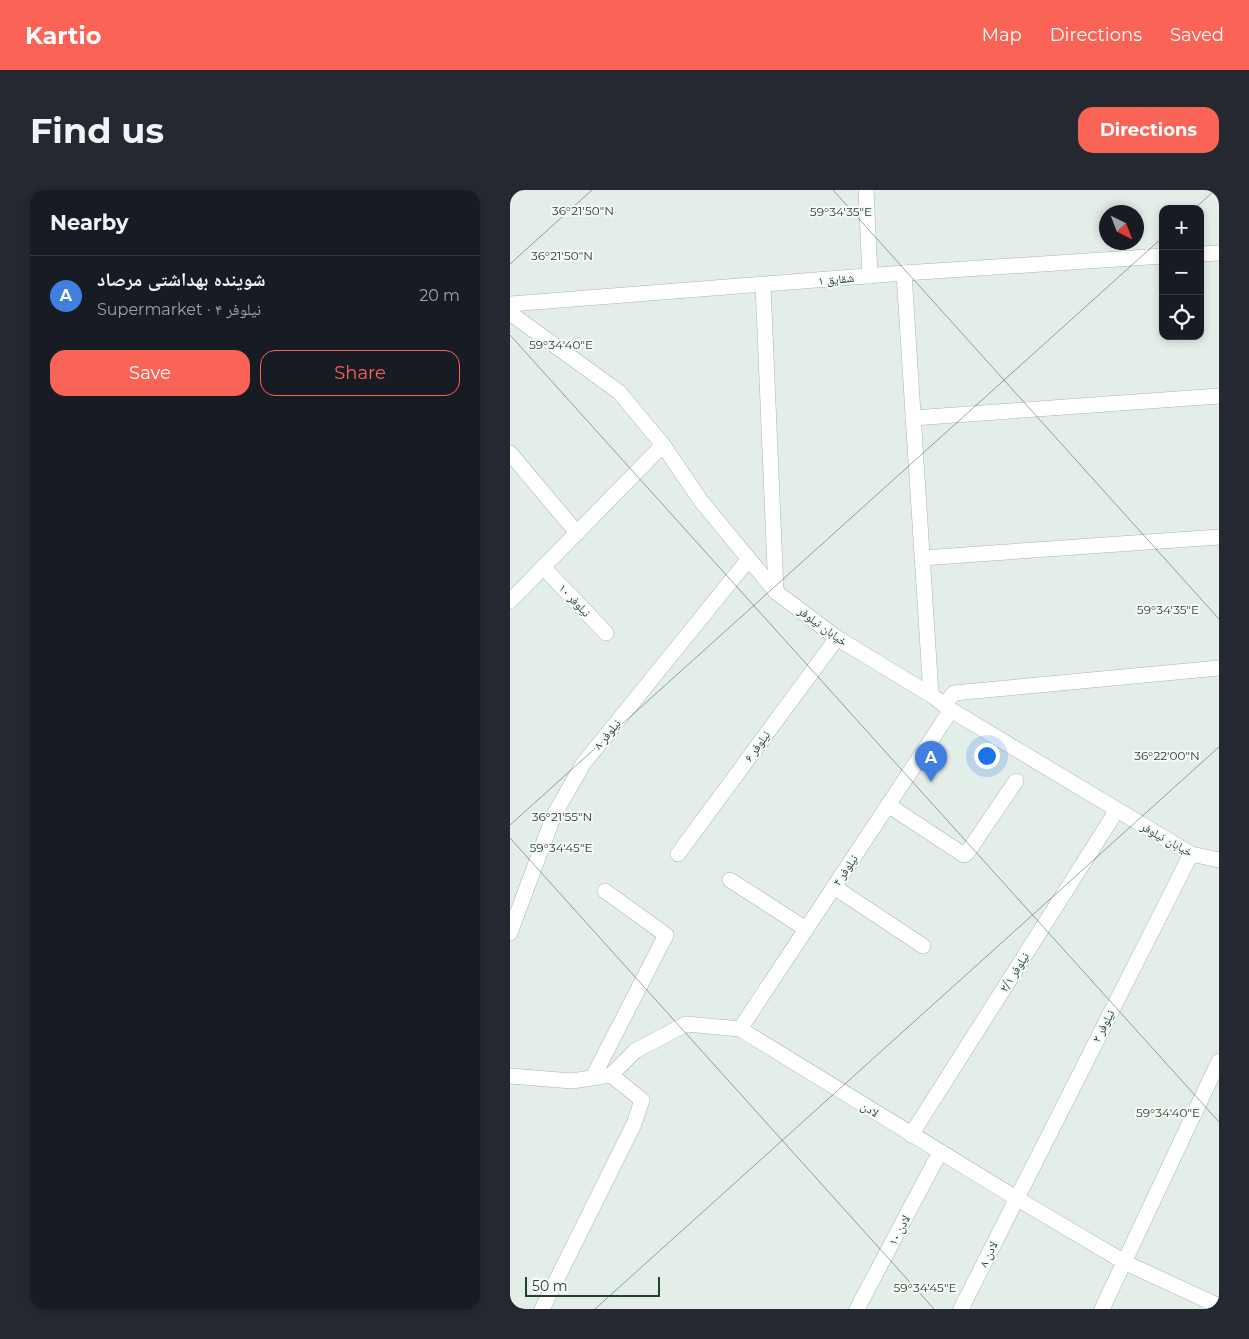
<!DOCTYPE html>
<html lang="en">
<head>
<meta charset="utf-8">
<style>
	:root { --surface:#171b24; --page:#242831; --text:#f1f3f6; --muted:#9ea1a6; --line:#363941; --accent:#f96456 }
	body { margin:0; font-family:Montserrat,"Noto Naskh Arabic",sans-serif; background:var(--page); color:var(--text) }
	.controls { position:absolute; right:15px; top:15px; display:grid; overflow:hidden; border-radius:10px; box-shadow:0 2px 8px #0003 }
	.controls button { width:45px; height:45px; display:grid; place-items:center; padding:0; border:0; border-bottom:1px solid var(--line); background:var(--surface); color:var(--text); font:25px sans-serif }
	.compass { position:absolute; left:589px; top:15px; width:45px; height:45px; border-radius:50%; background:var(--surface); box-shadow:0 2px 8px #0003; rotate:138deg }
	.scale { position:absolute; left:15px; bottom:12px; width:135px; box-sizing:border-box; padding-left:5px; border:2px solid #224133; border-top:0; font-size:14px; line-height:18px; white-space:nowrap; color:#224133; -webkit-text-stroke:4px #f5faf6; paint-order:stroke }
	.you { position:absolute; left:476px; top:565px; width:18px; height:18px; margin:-12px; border:4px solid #fff; border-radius:50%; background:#1a73e8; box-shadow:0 0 0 8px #1a73e833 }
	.badge { display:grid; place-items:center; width:32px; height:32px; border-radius:50%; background:var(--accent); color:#fff; font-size:16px; font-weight:700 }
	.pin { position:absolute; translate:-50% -41px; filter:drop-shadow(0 1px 2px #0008) }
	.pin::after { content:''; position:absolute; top:26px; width:18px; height:15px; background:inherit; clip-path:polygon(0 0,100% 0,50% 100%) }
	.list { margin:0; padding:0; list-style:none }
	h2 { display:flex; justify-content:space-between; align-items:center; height:65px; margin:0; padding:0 20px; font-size:21px }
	h2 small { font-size:16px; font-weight:400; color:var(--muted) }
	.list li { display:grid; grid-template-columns:32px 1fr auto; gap:15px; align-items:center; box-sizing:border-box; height:80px; padding:0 20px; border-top:1px solid var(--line) }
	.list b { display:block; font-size:19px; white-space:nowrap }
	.list p { margin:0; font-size:16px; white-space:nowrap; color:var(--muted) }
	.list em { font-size:16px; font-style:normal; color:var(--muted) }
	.actions { display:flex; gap:10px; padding:15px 20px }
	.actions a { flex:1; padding:11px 0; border:1px solid var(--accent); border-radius:15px; text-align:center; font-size:18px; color:var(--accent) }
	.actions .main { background:var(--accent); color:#fff }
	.icon { flex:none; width:28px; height:28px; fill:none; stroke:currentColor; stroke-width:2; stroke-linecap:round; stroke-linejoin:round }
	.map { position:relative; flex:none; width:709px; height:1119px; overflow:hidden; border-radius:15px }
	header { display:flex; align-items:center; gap:30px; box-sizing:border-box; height:70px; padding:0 25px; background:var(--accent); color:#fff }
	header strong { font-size:24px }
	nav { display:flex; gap:28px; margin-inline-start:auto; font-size:18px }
	.intro { display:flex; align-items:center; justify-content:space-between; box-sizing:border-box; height:120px; padding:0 30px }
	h1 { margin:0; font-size:35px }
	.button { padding:12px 22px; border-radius:15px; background:var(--accent); color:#fff; font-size:18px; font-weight:700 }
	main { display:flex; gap:30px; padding:0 30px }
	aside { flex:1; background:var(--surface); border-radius:15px; box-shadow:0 2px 8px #0003 }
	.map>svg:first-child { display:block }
</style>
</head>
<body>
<header>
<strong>Kartio</strong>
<nav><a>Map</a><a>Directions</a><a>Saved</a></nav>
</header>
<div class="intro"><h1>Find us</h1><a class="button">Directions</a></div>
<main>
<aside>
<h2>Nearby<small></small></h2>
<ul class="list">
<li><span class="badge" style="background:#3f7fe0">A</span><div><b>شوینده بهداشتی مرصاد</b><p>Supermarket · نیلوفر ۴</p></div><em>20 m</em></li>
</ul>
<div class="actions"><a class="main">Save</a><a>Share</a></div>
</aside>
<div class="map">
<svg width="709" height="1119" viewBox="0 0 709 1119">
	<rect width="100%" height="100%" fill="#e4eee8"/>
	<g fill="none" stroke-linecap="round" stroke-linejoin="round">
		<defs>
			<g id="street">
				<polyline points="356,0 360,86"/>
				<polyline points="690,64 709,63"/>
				<polyline points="394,83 421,505"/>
				<polyline points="253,95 266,402"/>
				<polyline points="0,114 394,83 653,66"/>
				<polyline points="0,123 109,202 153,255 191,311 266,402 327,448 421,505 441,520 681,664 709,670"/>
				<polyline points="403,228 709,206"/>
				<polyline points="0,263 67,343"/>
				<polyline points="412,368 709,347"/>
				<polyline points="33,377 96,443"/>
				<polyline points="0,411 153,255"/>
				<polyline points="434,515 444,503 709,478"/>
				<polyline points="378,615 454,665 457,663 506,591"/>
				<polyline points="168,664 327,448"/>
				<polyline points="220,690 296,739"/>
				<polyline points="324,697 413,756"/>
				<polyline points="0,743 44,625 73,574 238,370"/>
				<polyline points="230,839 441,520"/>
				<polyline points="0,886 62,891 101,885 125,861 176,834 230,839 506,1008 616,1073 709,1116"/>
				<polyline points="83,887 156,745 95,701"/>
				<polyline points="401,945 607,620"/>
				<polyline points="32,1119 124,934 132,910 101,885"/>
				<polyline points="347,1119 430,962"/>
				<polyline points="451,1119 681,664"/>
				<polyline points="592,1119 709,871"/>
			</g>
		</defs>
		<use href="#street" stroke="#a6b7ae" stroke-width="16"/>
		<use href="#street" stroke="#fff" stroke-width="15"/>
	</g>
	<path fill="none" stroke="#224133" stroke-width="1" stroke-opacity="0.45" d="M323 0 709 429M684 19 705 0M0 74 82 0M0 145 709 932M0 635 653 47M0 648 424 1119M85 1119 709 557M708 1119 709 1118"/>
	<g text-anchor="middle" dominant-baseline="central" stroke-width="4" stroke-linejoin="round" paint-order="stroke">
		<g font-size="12" fill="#224133" stroke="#f5faf6">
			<text transform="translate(326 89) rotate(-5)">شقایق ۱</text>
			<text transform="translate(65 410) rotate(47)">نیلوفر ۱۰</text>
			<text transform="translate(313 436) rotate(36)">خیابان نیلوفر</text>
			<text transform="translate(97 544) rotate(-51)">نیلوفر ۸</text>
			<text transform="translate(247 556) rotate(-54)">نیلوفر ۶</text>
			<text transform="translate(657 649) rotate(29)">خیابان نیلوفر</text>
			<text transform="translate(335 680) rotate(-56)">نیلوفر ۴</text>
			<text transform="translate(504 782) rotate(-58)">نیلوفر ۲/۱</text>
			<text transform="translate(593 836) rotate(-63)">نیلوفر ۲</text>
			<text transform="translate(360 919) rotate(31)">لادن</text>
			<text transform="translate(389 1040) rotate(-62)">لادن ۱۰</text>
			<text transform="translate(478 1064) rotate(-64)">لادن ۸</text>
		</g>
	</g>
	<g font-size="12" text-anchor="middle" fill="#224133" stroke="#f5faf6" stroke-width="4" stroke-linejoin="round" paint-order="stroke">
		<text x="73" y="25">36°21'50"N</text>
		<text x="331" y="26">59°34'35"E</text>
		<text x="52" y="70">36°21'50"N</text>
		<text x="51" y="159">59°34'40"E</text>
		<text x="658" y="424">59°34'35"E</text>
		<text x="657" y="570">36°22'00"N</text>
		<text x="52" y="631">36°21'55"N</text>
		<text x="51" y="662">59°34'45"E</text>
		<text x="658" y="927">59°34'40"E</text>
		<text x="415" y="1102">59°34'45"E</text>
	</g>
</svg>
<div class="controls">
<button>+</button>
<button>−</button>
<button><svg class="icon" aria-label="locate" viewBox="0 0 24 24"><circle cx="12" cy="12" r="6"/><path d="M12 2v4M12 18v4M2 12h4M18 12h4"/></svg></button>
</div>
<svg class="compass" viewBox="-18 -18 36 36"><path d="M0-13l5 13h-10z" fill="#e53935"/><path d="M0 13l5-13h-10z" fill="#9ea1a6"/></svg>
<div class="scale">50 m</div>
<div class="you"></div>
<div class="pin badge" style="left:421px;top:592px;background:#3f7fe0">A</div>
</div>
</main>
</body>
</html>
